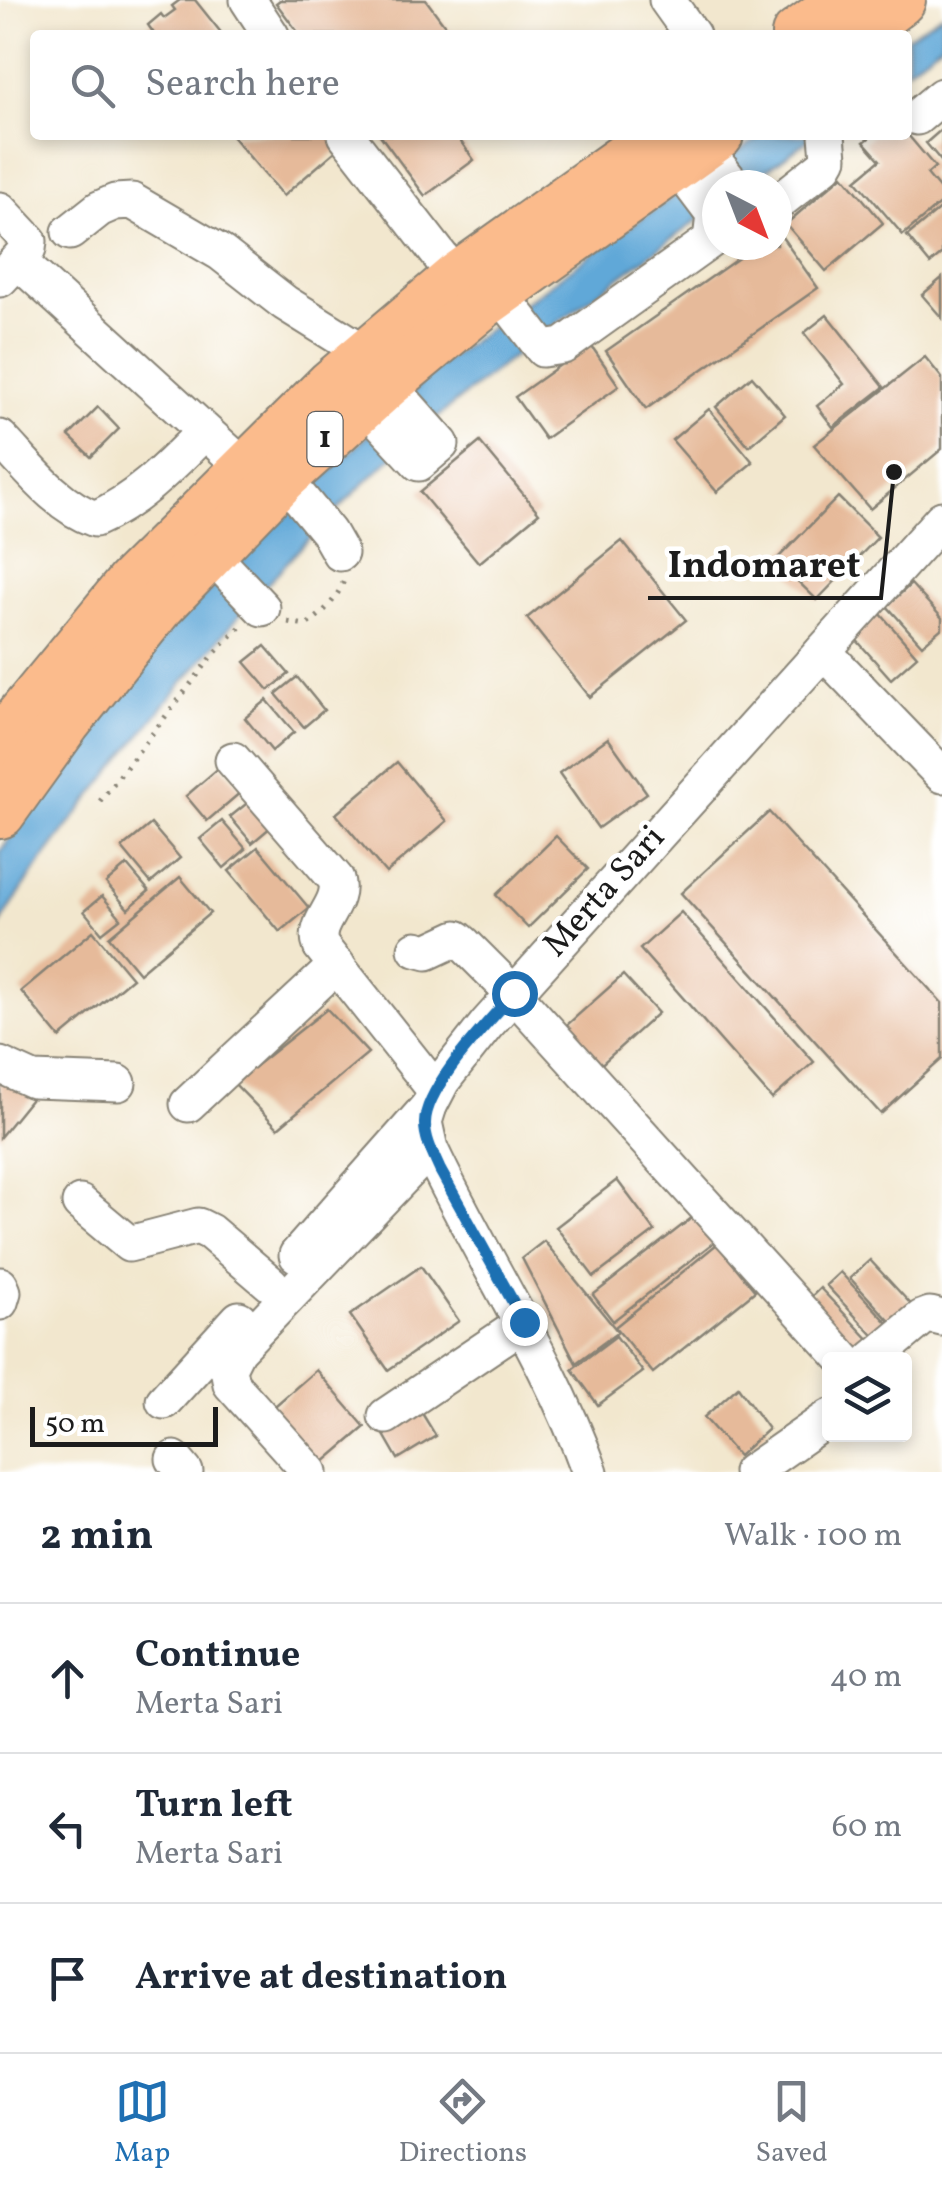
<!DOCTYPE html>
<html lang="en">
<head>
<meta charset="utf-8">
<style>
	:root { --surface:#fff; --page:#f6f6f7; --text:#1f2937; --muted:#747a83; --line:#e0e1e3; --accent:#1f6fb2 }
	body { margin:0; font-family:Vollkorn,serif; background:var(--page); color:var(--text) }
	.controls { position:absolute; right:30px; bottom:30px; display:grid; overflow:hidden; border-radius:10px; box-shadow:0 5px 15px #0003 }
	.controls button { width:90px; height:90px; display:grid; place-items:center; padding:0; border:0; border-bottom:2px solid var(--line); background:var(--surface); color:var(--text); font:50px sans-serif }
	.compass { position:absolute; left:702px; top:170px; width:90px; height:90px; border-radius:50%; background:var(--surface); box-shadow:0 5px 15px #0003; rotate:138deg }
	.scale { position:absolute; left:30px; bottom:25px; width:188px; box-sizing:border-box; padding-left:10px; border:5px solid #1c1c1c; border-top:0; font-size:28px; line-height:35px; white-space:nowrap; color:#1c1c1c; -webkit-text-stroke:8px #fff; paint-order:stroke }
	.stop { position:absolute; width:30px; height:30px; margin:-22px; border:8px solid #1f6fb2; border-radius:50%; background:#fff }
	.stop.end { background:#1f6fb2; border-color:#fff; box-shadow:0 2px 10px #0008 }
	.list { margin:0; padding:0; list-style:none }
	h2 { display:flex; justify-content:space-between; align-items:center; height:130px; margin:0; padding:0 40px; font-size:42px }
	h2 small { font-size:32px; font-weight:400; color:var(--muted) }
	.list li { display:grid; grid-template-columns:65px 1fr auto; gap:30px; align-items:center; box-sizing:border-box; height:150px; padding:0 40px; border-top:2px solid var(--line) }
	.list b { display:block; font-size:38px; white-space:nowrap }
	.list p { margin:0; font-size:32px; white-space:nowrap; color:var(--muted) }
	.list em { font-size:32px; font-style:normal; color:var(--muted) }
	.icon { flex:none; width:55px; height:55px; fill:none; stroke:currentColor; stroke-width:2; stroke-linecap:round; stroke-linejoin:round }
	.map { position:relative; flex:none; width:942px; height:1472px; overflow:hidden }
	.search { position:absolute; background:var(--surface); box-shadow:0 5px 15px #0003; left:30px; right:30px; top:30px; height:110px; display:flex; align-items:center; gap:25px; box-sizing:border-box; padding:0 35px; border-radius:10px; color:var(--muted); font-size:38px }
	.sheet { height:580px; background:var(--surface) }
	nav { display:flex; justify-content:space-around; align-items:center; box-sizing:border-box; height:140px; border-top:2px solid var(--line); background:var(--surface); font-size:28px; color:var(--muted) }
	nav a { display:grid; justify-items:center; gap:5px }
	nav .on { color:var(--accent) }
	.map>svg:first-child { display:block }
</style>
</head>
<body>
<div class="map">
<svg width="942" height="1472" viewBox="0 0 942 1472">
	<rect width="100%" height="100%" fill="#fff"/>
	<filter id="ink" filterUnits="userSpaceOnUse"><feTurbulence type="fractalNoise" baseFrequency=".01" numOctaves="2"/><feDisplacementMap in="SourceGraphic" scale="20" xChannelSelector="R" yChannelSelector="G"/><feConvolveMatrix kernelMatrix="1 2 1 2 8 2 1 2 1" color-interpolation-filters="sRGB"/></filter>
	<filter id="wash" filterUnits="userSpaceOnUse"><feTurbulence type="fractalNoise" baseFrequency=".0048" numOctaves="4" result="noise"/><feDisplacementMap in="SourceGraphic" scale="40" xChannelSelector="R" yChannelSelector="G"/><feGaussianBlur stdDeviation="2.25" result="paint"/><feColorMatrix in="noise" values="0 0 0 0 0 0 0 0 0 0 0 0 0 0 0 0 0 1.4 0 .05"/><feComposite in="paint" operator="in"/></filter>
	<g filter="url(#wash)">
		<rect width="100%" height="100%" fill="#f2e7ce"/>
		<g fill="#61a8d8" stroke="#3e627a" stroke-width="2.5">
			<polygon points="942,14 942,43 907,69 907,37"/>
			<path d="M763 135H815L746 185H717V206C621 276 524 345 433 421 321 516 221 633 130 748 85 805 37 862 0 925V852L58 766 181 617 442 363 608 242Z"/>
		</g>
		<g id="blocks">
			<g fill="#e6ba9a">
				<polygon points="180,0 195,0 223,35 155,35 148,25 161,14 164,18 175,10 172,6"/>
				<polygon points="280,0 426,0 452,35 300,35 276,3"/>
				<polygon points="942,129 942,162 926,143"/>
				<polygon points="231,135 340,135 346,142 283,196"/>
				<polygon points="380,135 456,135 474,160 425,196"/>
				<polygon points="873,135 908,135 935,167 927,174 942,192 942,202 903,235 856,180 880,160 864,142"/>
				<polygon points="843,175 883,223 826,271 786,224"/>
				<polygon points="942,207 942,254 930,264 907,236"/>
				<polygon points="777,230 818,288 646,409 606,351 757,245 777,245"/>
				<polygon points="942,278 942,318 922,295"/>
				<polygon points="827,315 884,387 833,427 817,406 844,384 804,333"/>
				<polygon points="590,344 619,386 545,439 515,397"/>
				<polygon points="925,357 942,378 942,449 870,509 814,445"/>
				<polygon points="752,376 785,415 749,446 716,407"/>
				<polygon points="98,407 119,429 91,457 69,436"/>
				<polygon points="709,409 753,462 717,492 672,440"/>
				<polygon points="480,442 539,513 479,563 420,492"/>
				<polygon points="838,497 878,537 817,600 776,560"/>
				<polygon points="622,541 686,620 590,697 527,618"/>
				<polygon points="911,584 942,618 942,628 922,645 887,606"/>
				<polygon points="880,613 917,656 891,679 853,636"/>
				<polygon points="265,646 289,674 269,690 245,662"/>
				<polygon points="297,677 324,710 304,727 276,694"/>
				<polygon points="267,700 294,732 272,751 245,718"/>
				<polygon points="608,738 647,793 598,828 559,773"/>
				<polygon points="397,762 447,821 386,873 336,814"/>
				<polygon points="221,766 242,791 207,821 186,796"/>
				<polygon points="251,800 272,826 252,843 230,817"/>
				<polygon points="769,812 942,1003 942,1059 881,1114 681,893"/>
				<polygon points="222,821 246,849 224,868 200,839"/>
				<polygon points="151,824 180,858 151,883 122,848"/>
				<polygon points="556,836 588,869 528,928 496,895"/>
				<polygon points="258,847 309,908 280,932 229,871"/>
				<polygon points="127,865 149,891 128,909 106,883"/>
				<polygon points="180,877 210,913 139,973 109,937"/>
				<polygon points="102,896 121,918 102,933 84,911"/>
				<polygon points="681,912 814,1062 772,1099 640,949"/>
				<polygon points="93,931 132,978 60,1038 21,991"/>
				<polygon points="623,975 658,1013 594,1071 559,1032"/>
				<polygon points="327,1009 368,1053 278,1128 234,1083"/>
				<polygon points="0,1073 39,1089 0,1137"/>
				<polygon points="617,1180 655,1231 594,1277 556,1227"/>
				<polygon points="698,1213 718,1239 613,1321 593,1295"/>
				<polygon points="544,1241 618,1332 576,1363 522,1258"/>
				<polygon points="717,1244 755,1291 653,1373 615,1327"/>
				<polygon points="870,1260 919,1313 902,1334 850,1278"/>
				<polygon points="421,1266 459,1321 388,1370 350,1315"/>
				<polygon points="840,1272 899,1335 885,1348 826,1285"/>
				<polygon points="820,1288 874,1345 860,1359 806,1302"/>
				<polygon points="616,1336 643,1372 598,1405 572,1369"/>
				<polygon points="316,1370 365,1427 316,1469 268,1412"/>
				<polygon points="738,1387 768,1429 738,1456 704,1417"/>
				<polygon points="420,1410 436,1436 398,1459 383,1433"/>
			</g>
		</g>
	</g>
	<g filter="url(#ink)">
		<use href="#blocks" fill-opacity="0" stroke="#878275" stroke-width="2.5"/>
		<g fill="none" stroke-linecap="round" stroke-linejoin="round">
			<defs>
				<g id="minor">
					<polyline points="248,0 271,35"/>
					<polyline points="667,0 692,35"/>
					<polyline points="917,117 942,96"/>
					<polyline points="346,135 457,278"/>
					<polyline points="702,146 733,185"/>
					<polyline points="777,203 825,165 829,158 827,135"/>
					<polyline points="0,210 29,241 28,249 0,279"/>
					<polyline points="70,232 99,209 115,202 132,201 221,253 285,303 367,354"/>
					<polyline points="18,261 244,467"/>
					<polyline points="499,292 543,349 563,346 711,240 714,215 677,166"/>
					<polyline points="364,404 419,463 441,444 387,383"/>
					<path d="M0 438C28 467 56 505 95 519 138 500 171 465 204 432"/>
					<polyline points="283,477 328,532 340,553"/>
					<polyline points="210,553 262,608"/>
					<polyline points="823,651 942,775"/>
					<path d="M233 760 336 879C344 905 311 922 321 946L436 1091"/>
					<polyline points="416,949 427,952 457,938 465,945 513,993 845,1360"/>
					<polyline points="0,1065 33,1080 118,1083"/>
					<polyline points="188,1104 337,965"/>
					<polyline points="80,1203 129,1244 198,1226 210,1232 271,1284"/>
					<polyline points="297,1255 429,1106"/>
					<polyline points="0,1285 3,1292 0,1302"/>
					<polyline points="872,1360 922,1318 930,1315 942,1318"/>
					<polyline points="164,1401 239,1319"/>
					<polyline points="386,1416 524,1323"/>
					<polyline points="174,1459 185,1472"/>
					<polyline points="310,1472 231,1384 228,1368 237,1350 430,1149"/>
					<path d="M590 1472C549 1358 481 1258 430 1149L424 1122 429 1106 442 1081 487 1024 942 519"/>
					<polyline points="751,1472 830,1417"/>
				</g>
				<g id="highway">
					<polyline points="797,35 845,0"/>
					<polyline points="854,35 900,0"/>
					<polyline points="0,748 20,718 131,583 332,384 457,278 658,135"/>
					<polyline points="0,813 65,723 157,608 283,477 387,383 482,304 718,135"/>
				</g>
			</defs>
			<use href="#minor" stroke="#878275" stroke-width="39"/>
			<use href="#highway" stroke="#878275" stroke-width="54"/>
			<g stroke="#878275" stroke-width="5" stroke-dasharray="2.5 8" stroke-linecap="butt">
				<path d="M288 622 306 625C322 615 338 598 344 580"/>
				<polyline points="100,801 214,654 242,625"/>
			</g>
			<use href="#minor" stroke="#fff" stroke-width="35"/>
			<use href="#highway" stroke="#fbbb8c" stroke-width="50"/>
		</g>
	</g>
	<g fill="none" stroke-linecap="round" stroke-linejoin="round" filter="url(#ink)">
		<path stroke="#1f6fb2" stroke-width="12" d="M514 993C490 1021 424 1087 425 1124 425 1140 434 1156 440 1170L524 1322"/>
	</g>
	<g text-anchor="middle" dominant-baseline="central" stroke-width="9" stroke-linejoin="round" paint-order="stroke">
		<rect fill="#fff" stroke="#606060" stroke-width="2.5" x="307.5" y="412" width="35" height="54" rx="8"/>
		<g font-size="32" font-weight="bold" fill="#1c1c1c">
			<text x="325" y="439">1</text>
		</g>
		<g font-size="35" fill="#1c1c1c" stroke="#fff">
			<text transform="translate(605 892) rotate(-48)">Merta Sari</text>
		</g>
	</g>
	<path fill="none" stroke="#1c1c1c" stroke-width="4" d="M894 472L881 598H648"/>
	<circle fill="#1c1c1c" stroke="#fff" stroke-width="4" cx="894" cy="472" r="10"/>
	<g font-size="38" text-anchor="middle" font-weight="bold" fill="#1c1c1c" stroke="#fff" stroke-width="9" stroke-linejoin="round" paint-order="stroke">
		<text x="764" y="577">Indomaret</text>
	</g>
</svg>
<div class="controls">
<button><svg class="icon" aria-label="layers" viewBox="0 0 24 24"><path d="M12 4l9 5-9 5-9-5zM3 14l9 5 9-5"/></svg></button>
</div>
<svg class="compass" viewBox="-18 -18 36 36"><path d="M0-13l5 13h-10z" fill="#e53935"/><path d="M0 13l5-13h-10z" fill="#747a83"/></svg>
<div class="scale">50 m</div>
<div class="stop" style="left:514px;top:993px"></div>
<div class="stop end" style="left:524px;top:1322px"></div>
<div class="search"><svg class="icon" aria-label="search" viewBox="0 0 24 24"><circle cx="10" cy="10" r="6"/><path d="M15 15l6 6"/></svg>Search here</div>
</div>
<section class="sheet">
<h2>2 min<small>Walk · 100 m</small></h2>
<ul class="list">
<li><svg class="icon" aria-label="ahead" viewBox="0 0 24 24"><path d="M12 20V5M6 11l6-6 6 6"/></svg><div><b>Continue</b><p>Merta Sari</p></div><em>40 m</em></li>
<li><svg class="icon" aria-label="left" viewBox="0 0 24 24"><path d="M17 20v-9H6M10 6l-5 5 5 5"/></svg><div><b>Turn left</b><p>Merta Sari</p></div><em>60 m</em></li>
<li><svg class="icon" aria-label="arrive" viewBox="0 0 24 24"><path d="M6 21V4h12l-3 4 3 4H6"/></svg><div><b>Arrive at destination</b></div></li>
</ul>
</section>
<nav>
<a class="on"><svg class="icon" aria-label="map" viewBox="0 0 24 24"><path d="M3 6l6-2 6 2 6-2v14l-6 2-6-2-6 2zM9 4v14M15 6v14"/></svg>Map</a>
<a><svg class="icon" aria-label="directions" viewBox="0 0 24 24"><path d="M12 3l9 9-9 9-9-9zM9 14v-3h6M13 9l2 2-2 2"/></svg>Directions</a>
<a><svg class="icon" aria-label="saved" viewBox="0 0 24 24"><path d="M7 4h10v16l-5-4-5 4z"/></svg>Saved</a>
</nav>
</body>
</html>
